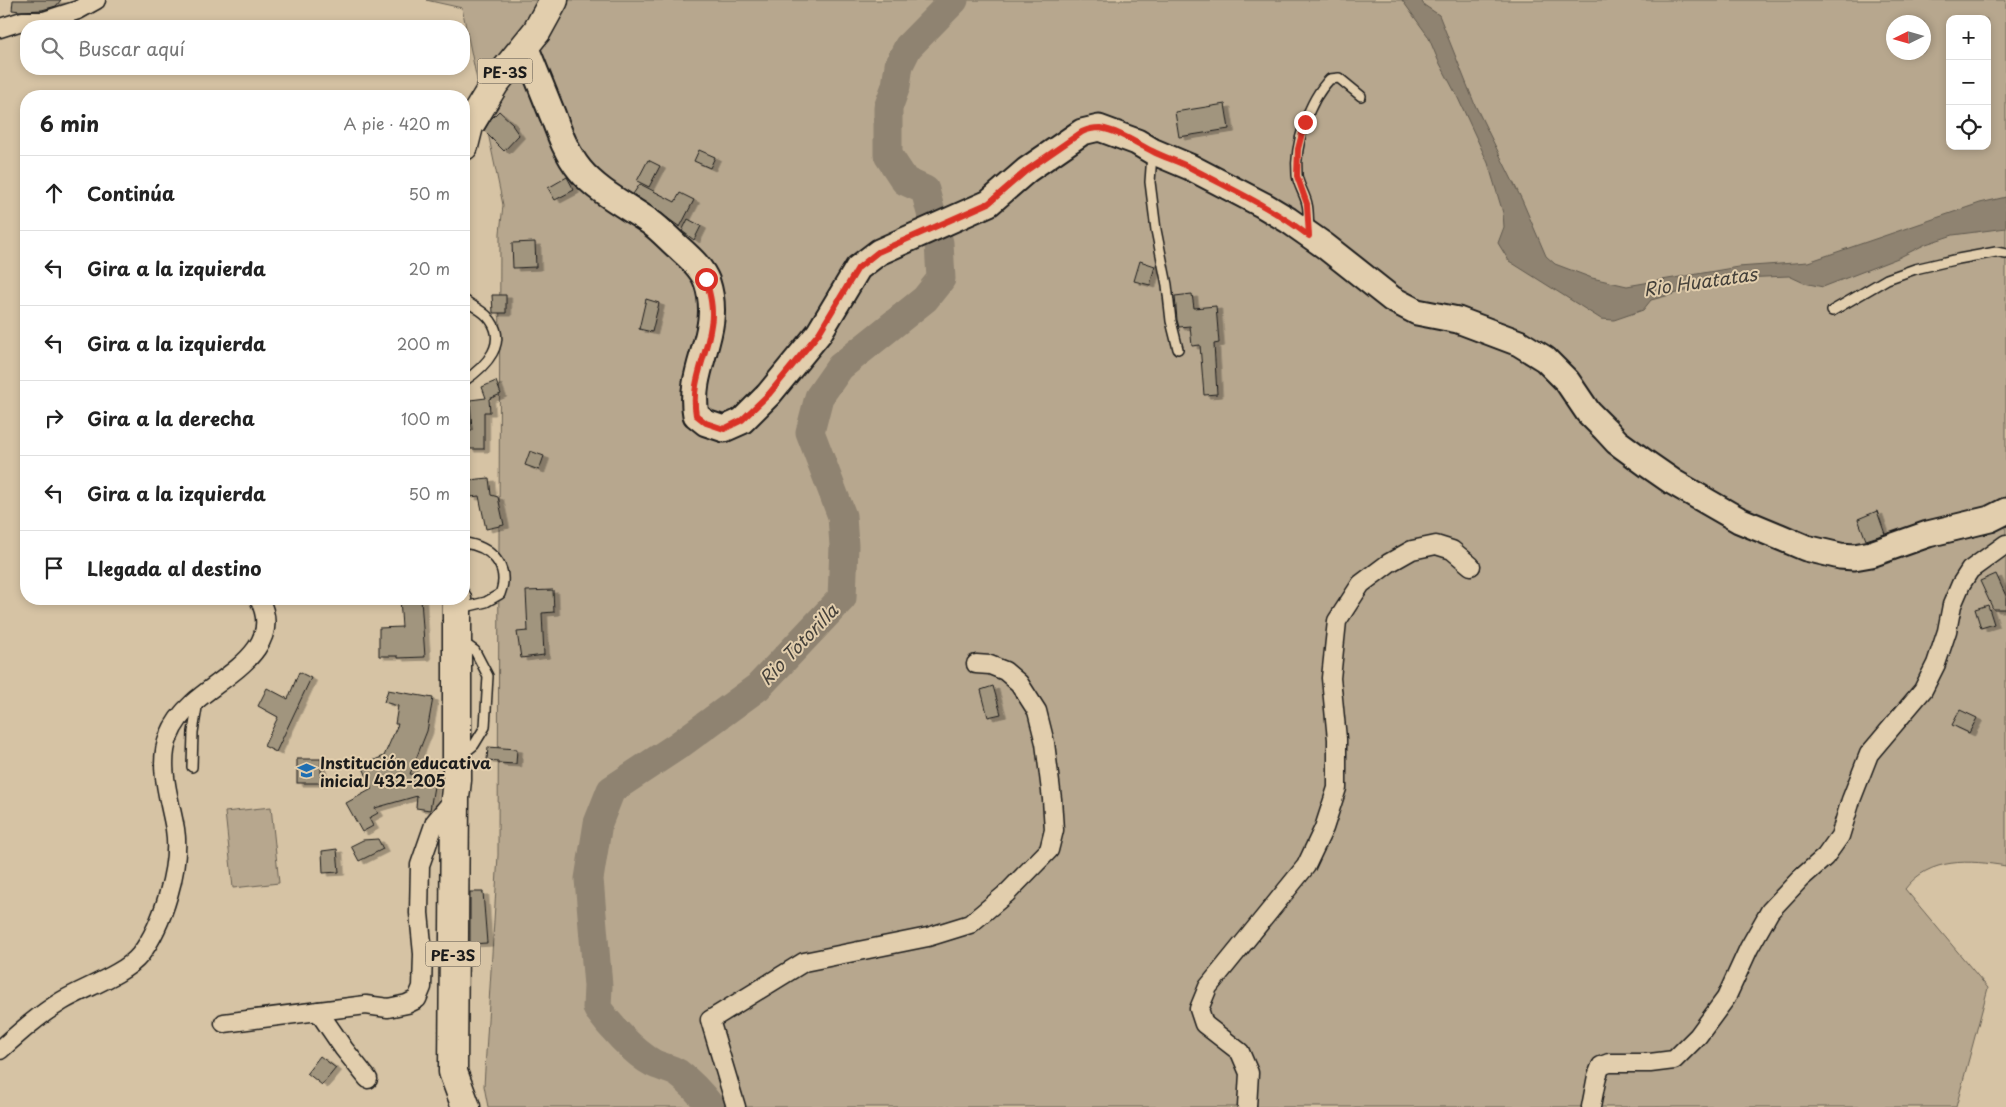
<!DOCTYPE html>
<html lang="es">
<head>
<meta charset="utf-8">
<style>
	:root { --surface:#fff; --page:#f2f2f2; --text:#222; --muted:#767676; --line:#e0e0e0 }
	body { margin:0; font-family:"Playpen Sans",sans-serif; background:var(--page); color:var(--text) }
	.controls { position:absolute; right:15px; top:15px; display:grid; overflow:hidden; border-radius:10px; box-shadow:0 2px 8px #0003 }
	.controls button { width:45px; height:45px; display:grid; place-items:center; padding:0; border:0; border-bottom:1px solid var(--line); background:var(--surface); color:var(--text); font:25px sans-serif }
	.compass { position:absolute; left:1886px; top:15px; width:45px; height:45px; border-radius:50%; background:var(--surface); box-shadow:0 2px 8px #0003; rotate:265deg }
	.stop { position:absolute; width:15px; height:15px; margin:-11px; border:4px solid #d93025; border-radius:50%; background:#fff }
	.stop.end { background:#d93025; border-color:#fff; box-shadow:0 1px 5px #0008 }
	.list { margin:0; padding:0; list-style:none }
	h2 { display:flex; justify-content:space-between; align-items:center; height:65px; margin:0; padding:0 20px; font-size:21px }
	h2 small { font-size:16px; font-weight:400; color:var(--muted) }
	.list li { display:grid; grid-template-columns:32px 1fr auto; gap:15px; align-items:center; box-sizing:border-box; height:75px; padding:0 20px; border-top:1px solid var(--line) }
	.list b { display:block; font-size:19px; white-space:nowrap }
	.list em { font-size:16px; font-style:normal; color:var(--muted) }
	.icon { flex:none; width:28px; height:28px; fill:none; stroke:currentColor; stroke-width:2; stroke-linecap:round; stroke-linejoin:round }
	.map { position:relative; flex:none; width:2006px; height:1107px; overflow:hidden }
	.search { position:absolute; background:var(--surface); box-shadow:0 2px 8px #0003; left:20px; top:20px; width:450px; height:55px; display:flex; align-items:center; gap:12px; box-sizing:border-box; padding:0 18px; border-radius:20px; color:var(--muted); font-size:19px }
	.panel { position:absolute; background:var(--surface); box-shadow:0 2px 8px #0003; left:20px; top:90px; width:450px; height:515px; border-radius:20px }
	.map>svg:first-child { display:block }
</style>
</head>
<body>
<div class="map">
<svg width="2006" height="1107" viewBox="0 0 2006 1107">
	<defs>
		<filter id="shadow"><feDropShadow dx="5.5" dy="3" stdDeviation="0" flood-color="#0004"/></filter>
	</defs>
	<rect width="100%" height="100%" fill="#d6c3a4"/>
	<filter id="ink" filterUnits="userSpaceOnUse"><feTurbulence type="fractalNoise" baseFrequency=".02" numOctaves="2"/><feDisplacementMap in="SourceGraphic" scale="10" xChannelSelector="R" yChannelSelector="G"/><feConvolveMatrix kernelMatrix="1 2 1 2 8 2 1 2 1" color-interpolation-filters="sRGB"/></filter>
	<g filter="url(#ink)">
		<g fill="#b7a78e" stroke="#6a6255" fill-rule="evenodd">
			<path d="M426 0H2006V866C1970 860 1929 857 1905 889L1988 988 1956 1107H488L484 1086 498 855 500 233 503 205 462 8ZM1950 19H1987V146H1950ZM1894 22H1924V52H1894Z"/>
			<polygon points="271,807 279,883 233,888 225,812"/>
		</g>
		<polygon fill="#8f8371" stroke="#615a4f" points="1402,0 1421,0 1424,5 1439,15 1475,105 1522,200 1546,256 1555,264 1592,278 1627,286 1738,267 1808,262 1980,203 2006,197 2006,228 1953,235 1926,244 1898,258 1823,287 1804,283 1789,276 1741,278 1715,283 1651,300 1643,310 1614,320 1601,319 1509,261 1498,243 1504,227 1503,213 1488,163 1457,96 1438,60 1428,36"/>
		<g fill="none" stroke-linecap="round" stroke-linejoin="round">
			<path stroke="#8f8371" stroke-width="29" d="M711 1107C702 1095 690 1082 678 1073 670 1068 660 1067 653 1063 633 1052 610 1026 597 1008L598 986 589 879 598 823 611 790 679 745 758 687 842 598 844 546 842 516 810 432 819 397 840 367 925 299 941 279 939 243 925 190 905 181 888 155V108L896 86 899 65 908 47 954 0"/>
		</g>
		<g fill="#a1957e" stroke="#1c1c1c" filter="url(#shadow)">
			<polygon points="13,0 61,0 56,6 42,10 20,11 12,10"/>
			<polygon points="1225,104 1229,129 1179,137 1175,112"/>
			<polygon points="499,111 513,124 512,125 519,135 504,151 484,131 491,119"/>
			<polygon points="699,150 715,157 710,168 694,161"/>
			<polygon points="648,160 660,166 649,187 637,181"/>
			<polygon points="567,177 574,190 555,200 548,188"/>
			<polygon points="640,184 675,202 680,193 694,200 680,227 633,194"/>
			<polygon points="688,219 701,226 694,240 682,231"/>
			<polygon points="535,242 536,267 513,268 512,243"/>
			<polygon points="1140,261 1155,266 1150,285 1134,281"/>
			<polygon points="1192,294 1194,308 1216,306 1219,343 1214,344 1217,394 1204,395 1200,345 1192,346 1190,326 1179,327 1177,320 1175,296"/>
			<polygon points="492,295 506,295 506,313 493,313"/>
			<polygon points="646,299 659,303 652,332 639,329"/>
			<polygon points="496,381 501,394 489,399 490,412 484,412 484,449 469,449 468,430 472,430 470,400 486,398 482,387"/>
			<polygon points="530,451 544,456 539,470 525,465"/>
			<polygon points="489,478 491,495 498,497 504,525 486,529 479,496 471,497 469,480"/>
			<polygon points="1877,511 1885,534 1866,540 1858,519"/>
			<polygon points="1996,574 2006,596 2006,609 1993,609 1980,581"/>
			<polygon points="553,590 554,612 542,613 544,655 521,658 517,632 528,631 526,591"/>
			<polygon points="400,599 421,599 425,657 398,658 398,656 379,656 379,628 402,627"/>
			<polygon points="1988,605 1994,624 1981,628 1975,609"/>
			<polygon points="299,672 311,678 276,752 264,746 278,717 258,706 267,688 288,699"/>
			<polygon points="993,686 1001,714 988,717 981,690"/>
			<polygon points="388,690 433,698 427,731 410,774 427,776 426,779 435,780 430,810 416,808 417,796 375,808 378,813 369,818 373,826 362,832 346,803 372,789 362,765 384,756 398,724 395,724 398,706 384,702"/>
			<polygon points="1960,710 1977,718 1969,733 1952,725"/>
			<polygon points="488,747 517,749 516,764 498,763 498,761 487,760"/>
			<rect x="297" y="759" width="24" height="24"/>
			<polygon points="378,839 383,849 359,861 351,846 363,840"/>
			<polygon points="337,849 339,872 323,873 322,851"/>
			<polygon points="470,892 483,892 487,943 470,944"/>
			<polygon points="320,1056 336,1068 322,1085 307,1073"/>
		</g>
		<g fill="none" stroke-linecap="round" stroke-linejoin="round">
			<defs>
				<g id="lane">
					<polyline points="1152,154 1150,182 1156,230 1167,285 1171,321 1178,349"/>
					<path d="M1309 231C1308 222 1309 212 1307 204 1305 194 1298 185 1297 175 1294 145 1309 100 1330 79L1339 78 1361 96"/>
					<path d="M464 300C471 305 481 310 487 316 511 342 485 367 464 381"/>
					<polyline points="1832,311 1887,279 1915,269 1958,259 1996,252 2006,254"/>
					<path d="M461 608 486 602 500 594C511 566 490 546 464 543"/>
					<polyline points="461,641 475,651 488,676 485,727 474,745 463,754"/>
					<polyline points="192,767 193,732 198,701"/>
				</g>
				<g id="street">
					<polyline points="0,28 22,21 44,21 78,10 96,0"/>
					<polyline points="318,1011 344,1049 368,1079"/>
					<polyline points="224,1023 366,1005 388,1008 407,1004 417,999 422,987 423,954 419,913 420,865 435,822 455,798"/>
					<path d="M0 1050C20 1032 39 1015 62 1001 84 988 125 974 140 955 163 925 181 866 175 829 170 800 157 765 169 736 174 723 183 712 193 703 222 676 286 649 259 599"/>
					<polyline points="736,1107 710,1020 804,962 928,937 970,924 1007,893 1049,850 1054,830 1052,799 1045,743 1037,711 1019,683 1005,671 990,665 976,664"/>
					<polyline points="1247,1107 1249,1073 1240,1052 1204,1024 1199,1009 1208,987 1306,866 1324,828 1337,788 1337,739 1331,678 1337,621 1361,584 1389,563 1412,550 1436,545 1452,550 1471,566"/>
					<polyline points="1591,1107 1597,1076 1601,1066 1609,1063 1650,1063 1674,1060 1698,1036 1726,998 1749,948 1770,911 1800,879 1825,857 1840,836 1851,800 1869,754 1923,690 1936,664 1947,631 1952,605 1961,584 1970,570 2006,544"/>
				</g>
				<path id="secondary" d="M525 46C534 69 544 93 553 116 560 135 567 154 580 170 598 192 627 206 650 222 660 229 669 239 678 247 689 257 702 268 707 282 724 333 687 367 696 415L706 423 724 429 742 421 769 394 819 333 858 268 879 252 989 203 1027 170 1082 132 1099 128 1137 142 1152 151 1190 167 1263 205 1288 220 1325 246 1392 299 1417 312 1458 320 1519 343 1545 359 1567 381 1588 412 1605 429 1617 442 1647 464 1673 482 1739 520 1780 537 1806 548 1840 556 1854 557 1871 554 1928 534 1990 519 2006 511"/>
				<g id="highway">
					<polyline points="464,146 469,126 495,83 537,31 554,0"/>
					<polyline points="457,599 457,780 455,798 453,1072 466,1107"/>
				</g>
			</defs>
			<use href="#lane" stroke="#1c1c1c" stroke-width="12"/>
			<use href="#street" stroke="#1c1c1c" stroke-width="21"/>
			<use href="#secondary" stroke="#1c1c1c" stroke-width="29"/>
			<use href="#highway" stroke="#1c1c1c" stroke-width="31"/>
			<use href="#lane" stroke="#e2cead" stroke-width="9"/>
			<use href="#street" stroke="#e2cead" stroke-width="18"/>
			<use href="#secondary" stroke="#e2cead" stroke-width="25"/>
			<use href="#highway" stroke="#e2cead" stroke-width="28"/>
		</g>
	</g>
	<g fill="none" stroke-linecap="round" stroke-linejoin="round" filter="url(#ink)">
		<path stroke="#d93025" stroke-width="6" d="M706 279C710 294 714 309 711 325 707 357 690 381 696 415L706 423 724 429 742 420 769 394 819 333 858 268 878 252 989 203 1027 170 1082 132C1088 129 1094 128 1100 128 1119 131 1136 143 1152 151 1165 158 1178 161 1191 168 1231 189 1273 208 1309 236L1307 204 1297 176 1298 149 1305 122"/>
	</g>
	<defs>
		<symbol id="school-bare" viewBox="-9 -9 18 18"><path d="M0-5L7-2L0 1L-7-2ZM-4 1L0 2.5L4 1V4Q0 6-4 4Z" fill="#1f6fb2" stroke="#e2cead" stroke-width="2.5" paint-order="stroke"/></symbol>
	</defs>
	<g fill-rule="evenodd">
		<use href="#school-bare" x="294" y="758" width="25" height="25"/>
	</g>
	<g text-anchor="middle" dominant-baseline="central" stroke-width="4" stroke-linejoin="round" paint-order="stroke">
		<g fill="#e2cead" stroke="#575148" stroke-width="1">
			<rect x="477.5" y="58.5" width="55" height="25" rx="4"/>
			<rect x="425.5" y="941.5" width="55" height="25" rx="4"/>
		</g>
		<g font-size="15" font-weight="bold" fill="#1c1c1c">
			<text x="505" y="71">PE-3S</text>
			<text x="453" y="954">PE-3S</text>
		</g>
		<g font-size="16" font-weight="bold" fill="#1c1c1c" stroke="#e2cead" text-anchor="start">
			<text x="320" y="762">Institución educativa<tspan x="320" dy="18">inicial 432-205</tspan></text>
		</g>
		<g font-size="18" font-style="italic" fill="#44403a" stroke="#e2cead">
			<text transform="translate(1700 281) rotate(-8)">Rio Huatatas</text>
			<text transform="translate(798 644) rotate(-46)">Rio Totorilla</text>
		</g>
	</g>
</svg>
<div class="controls">
<button>+</button>
<button>−</button>
<button><svg class="icon" aria-label="locate" viewBox="0 0 24 24"><circle cx="12" cy="12" r="6"/><path d="M12 2v4M12 18v4M2 12h4M18 12h4"/></svg></button>
</div>
<svg class="compass" viewBox="-18 -18 36 36"><path d="M0-13l5 13h-10z" fill="#e53935"/><path d="M0 13l5-13h-10z" fill="#767676"/></svg>
<div class="stop" style="left:706px;top:279px"></div>
<div class="stop end" style="left:1305px;top:122px"></div>
<div class="search"><svg class="icon" aria-label="search" viewBox="0 0 24 24"><circle cx="10" cy="10" r="6"/><path d="M15 15l6 6"/></svg>Buscar aquí</div>
<section class="panel">
<h2>6 min<small>A pie · 420 m</small></h2>
<ul class="list">
<li><svg class="icon" aria-label="ahead" viewBox="0 0 24 24"><path d="M12 20V5M6 11l6-6 6 6"/></svg><div><b>Continúa</b></div><em>50 m</em></li>
<li><svg class="icon" aria-label="left" viewBox="0 0 24 24"><path d="M17 20v-9H6M10 6l-5 5 5 5"/></svg><div><b>Gira a la izquierda</b></div><em>20 m</em></li>
<li><svg class="icon" aria-label="left" viewBox="0 0 24 24"><path d="M17 20v-9H6M10 6l-5 5 5 5"/></svg><div><b>Gira a la izquierda</b></div><em>200 m</em></li>
<li><svg class="icon" aria-label="right" viewBox="0 0 24 24"><path d="M7 20v-9h11M14 6l5 5-5 5"/></svg><div><b>Gira a la derecha</b></div><em>100 m</em></li>
<li><svg class="icon" aria-label="left" viewBox="0 0 24 24"><path d="M17 20v-9H6M10 6l-5 5 5 5"/></svg><div><b>Gira a la izquierda</b></div><em>50 m</em></li>
<li><svg class="icon" aria-label="arrive" viewBox="0 0 24 24"><path d="M6 21V4h12l-3 4 3 4H6"/></svg><div><b>Llegada al destino</b></div></li>
</ul>
</section>
</div>
</body>
</html>
